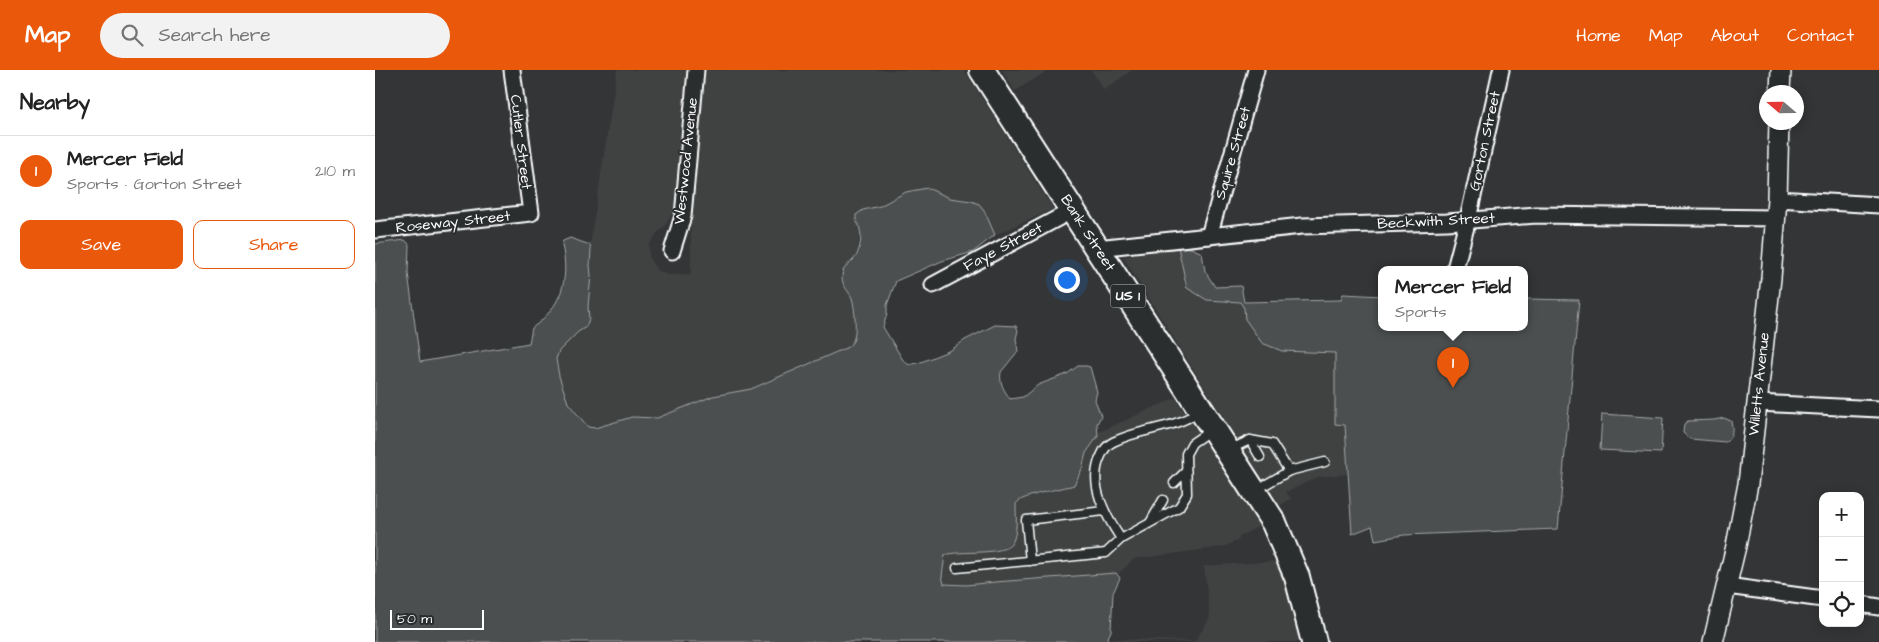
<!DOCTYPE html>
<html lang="en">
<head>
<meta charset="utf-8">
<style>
	:root { --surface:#fff; --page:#f2f2f2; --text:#222; --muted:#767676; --line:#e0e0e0; --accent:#ea580c }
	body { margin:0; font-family:"Architects Daughter",sans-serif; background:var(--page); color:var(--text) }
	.controls { position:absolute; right:15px; bottom:15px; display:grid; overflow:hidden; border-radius:10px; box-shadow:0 2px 12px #0003 }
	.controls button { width:45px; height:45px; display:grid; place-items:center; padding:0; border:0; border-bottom:1px solid var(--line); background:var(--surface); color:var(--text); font:25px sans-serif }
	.compass { position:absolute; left:1384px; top:15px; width:45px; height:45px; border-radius:50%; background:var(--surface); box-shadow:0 2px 12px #0003; rotate:290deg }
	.scale { position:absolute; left:15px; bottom:12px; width:94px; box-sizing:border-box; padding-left:5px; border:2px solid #fff; border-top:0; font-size:14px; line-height:18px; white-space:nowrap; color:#fff; -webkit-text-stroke:4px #2a2d2e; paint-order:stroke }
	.you { position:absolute; left:691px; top:209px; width:18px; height:18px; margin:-12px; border:4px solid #fff; border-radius:50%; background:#1a73e8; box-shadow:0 0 0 8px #1a73e833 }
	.badge { display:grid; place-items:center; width:32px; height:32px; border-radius:50%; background:var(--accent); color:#fff; font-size:16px; font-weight:700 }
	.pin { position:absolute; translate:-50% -41px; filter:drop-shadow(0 1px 2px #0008) }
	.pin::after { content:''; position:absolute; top:26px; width:18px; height:15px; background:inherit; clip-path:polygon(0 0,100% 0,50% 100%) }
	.popup { position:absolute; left:1003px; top:196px; width:150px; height:65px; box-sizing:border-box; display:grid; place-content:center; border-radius:10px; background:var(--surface); filter:drop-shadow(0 1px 4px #0005); font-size:16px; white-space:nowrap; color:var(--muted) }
	.popup b { font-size:19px; color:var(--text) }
	.popup::after { content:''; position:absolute; left:50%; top:100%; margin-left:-10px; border:10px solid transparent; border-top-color:var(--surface) }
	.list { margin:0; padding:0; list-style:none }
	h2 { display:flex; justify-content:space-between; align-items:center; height:65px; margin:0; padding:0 20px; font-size:21px }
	h2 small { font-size:16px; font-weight:400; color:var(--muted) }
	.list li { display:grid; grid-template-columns:32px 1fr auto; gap:15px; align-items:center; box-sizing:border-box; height:70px; padding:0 20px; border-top:1px solid var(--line) }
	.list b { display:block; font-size:19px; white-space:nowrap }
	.list p { margin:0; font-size:16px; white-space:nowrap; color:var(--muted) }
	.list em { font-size:16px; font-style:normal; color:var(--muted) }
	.actions { display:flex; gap:10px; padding:15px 20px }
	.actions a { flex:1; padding:11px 0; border:1px solid var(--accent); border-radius:10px; text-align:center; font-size:18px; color:var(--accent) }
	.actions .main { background:var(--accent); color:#fff }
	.icon { flex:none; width:28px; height:28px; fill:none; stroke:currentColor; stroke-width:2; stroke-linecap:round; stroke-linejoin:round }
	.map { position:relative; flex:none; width:1504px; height:572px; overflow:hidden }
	header { display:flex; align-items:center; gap:30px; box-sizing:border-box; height:70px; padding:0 25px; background:var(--accent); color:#fff }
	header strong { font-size:24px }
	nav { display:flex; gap:28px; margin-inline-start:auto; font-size:18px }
	.search { width:350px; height:45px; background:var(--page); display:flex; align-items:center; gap:12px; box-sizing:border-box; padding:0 18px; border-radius:28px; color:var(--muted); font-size:19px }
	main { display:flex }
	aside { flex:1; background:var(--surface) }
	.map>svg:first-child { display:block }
</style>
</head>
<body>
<header>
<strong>Map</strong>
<div class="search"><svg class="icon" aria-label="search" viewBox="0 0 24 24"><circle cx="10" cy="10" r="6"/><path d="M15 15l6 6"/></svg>Search here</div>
<nav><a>Home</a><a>Map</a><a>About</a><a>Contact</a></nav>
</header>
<main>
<aside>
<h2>Nearby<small></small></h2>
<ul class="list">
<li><span class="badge">1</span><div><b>Mercer Field</b><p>Sports · Gorton Street</p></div><em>210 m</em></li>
</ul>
<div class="actions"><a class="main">Save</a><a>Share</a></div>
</aside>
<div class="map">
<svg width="1504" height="572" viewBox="0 0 1504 572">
	<rect width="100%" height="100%" fill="#333536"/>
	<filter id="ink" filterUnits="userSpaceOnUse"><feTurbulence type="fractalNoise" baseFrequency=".02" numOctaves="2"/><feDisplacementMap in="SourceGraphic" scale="10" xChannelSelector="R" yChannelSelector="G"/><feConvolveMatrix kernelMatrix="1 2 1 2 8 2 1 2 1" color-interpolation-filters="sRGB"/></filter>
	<g filter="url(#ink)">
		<g fill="#404243">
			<polygon points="242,0 311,0 299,141 290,156 282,163 274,175 274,186 278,195 284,201 293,205 316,204 316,132 331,0 589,0 678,139 620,165 609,140 596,131 575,128 552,118 531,122 505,136 488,140 481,145 481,149 485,157 486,165 483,173 483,181 480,189 470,197 468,213 477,228 480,245 479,271 473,277 376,319 338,326 282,348 257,347 220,358 213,357 193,333 184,306 181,289 184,281 203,262 211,257 214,249 213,236 216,205 215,196 216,179 215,175"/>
			<polygon points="627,0 674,0 640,21"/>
			<polygon points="716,0 757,0 729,20"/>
			<polygon points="803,177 813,218 832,230 869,233 907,281 960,282 960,353 970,355 973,404 943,407 911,422 916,429 904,436 748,187"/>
			<polygon points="800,328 886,455 864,467 864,470 848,477 759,489 743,504 620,512 591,515 569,514 567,506 570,485 577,482 608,482 632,478 640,465 641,434 643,431 654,425 679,421 707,399 711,383 723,366 724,362"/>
			<polygon points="903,491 923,545 927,572 731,572 734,569 820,571 835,548 829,496"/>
		</g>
		<g fill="#4c4f50" stroke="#a6a7a8">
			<path d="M552 118 575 128 596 131 604 134 609 140 620 165 598 182 567 191 521 211 512 235V244L508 257 528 290 534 295 546 292 576 280 590 270 620 255 641 256 643 260 641 269 643 281 626 302C624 313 629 320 635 329L648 327 663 315 692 304 703 296H711L715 297 722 322 720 330 726 346 722 354 723 366 711 383 707 399 699 415C686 419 646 425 641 434 641 446 643 463 637 473 630 486 584 480 570 485L567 506 569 514 591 515 620 512 741 503 745 508 738 523 736 561 731 572H0V174L30 170 34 174 33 203 45 292 154 273 157 258C186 237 195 211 187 175L188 171 195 168 215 175 216 179 215 196 216 205 213 236 214 249 211 257 203 262 184 281 181 289 184 306 193 333 213 357 220 358 257 347 282 348 338 326 376 319 473 277C475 275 477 273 478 271 482 263 480 237 477 228 474 221 467 216 467 207 467 194 480 193 483 182 485 176 487 166 485 160 484 154 480 151 481 145L488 140 505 136 531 122Z"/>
			<polygon points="803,177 816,178 827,183 830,201 840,217 866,216 869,232 966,230 968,224 1007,226 1007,257 1149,257 1149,229 1204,230 1183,459 1029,465 1000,470 997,456 977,464 970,355 960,354 960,283 907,281 887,273 870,249 869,238 865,232 832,230 812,218"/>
			<polygon points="1227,344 1288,348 1286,383 1225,380"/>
			<path d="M1349 348 1356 351C1358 359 1358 366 1351 372L1315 369 1308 363 1309 354 1313 351 1339 350Z"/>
		</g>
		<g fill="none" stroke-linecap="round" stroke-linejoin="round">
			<defs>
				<g id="service">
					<path d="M825 341C796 361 767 357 738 372 732 375 728 381 726 386 712 414 731 446 746 469L804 437 812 424 811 384 817 373 836 360"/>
					<polyline points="875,370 885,387"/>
					<polyline points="854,380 875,370 897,374 914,401 881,420"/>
					<polyline points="914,401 950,392"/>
					<polyline points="799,413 811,401"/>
					<polyline points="776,451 788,430"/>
					<polyline points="655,491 651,450 729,441"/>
					<polyline points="582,498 731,483 746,469"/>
				</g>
				<g id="minor">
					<polyline points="1402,129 1504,135"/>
					<polyline points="0,160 156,143 137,0"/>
					<polyline points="834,166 881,0"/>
					<polyline points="722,178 927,156 1072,152 1161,145 1401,148"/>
					<polyline points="297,181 308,146 321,0"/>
					<polyline points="1080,199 1093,149 1126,0"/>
					<polyline points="558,215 698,140"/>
					<polyline points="1383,333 1504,339"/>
					<polyline points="1352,516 1448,529"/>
					<polyline points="1485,534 1504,537"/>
				</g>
				<g id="tertiary">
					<polyline points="1405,22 1406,0"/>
					<polyline points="1338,572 1361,476 1373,414 1396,208 1402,129 1404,52"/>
				</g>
				<polyline id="primary" points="607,0 899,453 922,507 939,572"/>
			</defs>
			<use href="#service" stroke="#fff" stroke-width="11"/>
			<use href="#minor" stroke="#fff" stroke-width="19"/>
			<use href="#tertiary" stroke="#fff" stroke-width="22"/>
			<use href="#primary" stroke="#fff" stroke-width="28"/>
			<use href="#service" stroke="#2a2d2e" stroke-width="8"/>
			<use href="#minor" stroke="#2a2d2e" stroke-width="15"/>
			<use href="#tertiary" stroke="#2a2d2e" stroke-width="19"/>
			<use href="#primary" stroke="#2a2d2e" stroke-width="24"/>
		</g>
	</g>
	<g text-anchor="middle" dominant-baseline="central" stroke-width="4" stroke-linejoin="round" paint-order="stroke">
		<rect fill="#2a2d2e" stroke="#bfc0c0" stroke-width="1" x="735.5" y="214.5" width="35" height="23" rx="4"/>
		<g font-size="14" font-weight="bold" fill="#fff">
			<text x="753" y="226">US 1</text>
		</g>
		<g font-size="15" fill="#fff" stroke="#2a2d2e">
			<text transform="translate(1110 71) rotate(-78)">Gorton Street</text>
			<text transform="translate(146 72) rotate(83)">Cutler Street</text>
			<text transform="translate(858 83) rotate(-74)">Squire Street</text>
			<text transform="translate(311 91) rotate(-84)">Westwood Avenue</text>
			<text transform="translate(1061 151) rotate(-3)">Beckwith Street</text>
			<text transform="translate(78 152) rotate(-6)">Roseway Street</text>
			<text transform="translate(713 163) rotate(57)">Bank Street</text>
			<text transform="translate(628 177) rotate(-28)">Faye Street</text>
			<text transform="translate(1384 314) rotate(-84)">Willetts Avenue</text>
		</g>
	</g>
</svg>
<div class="controls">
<button>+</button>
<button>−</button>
<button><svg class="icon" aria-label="locate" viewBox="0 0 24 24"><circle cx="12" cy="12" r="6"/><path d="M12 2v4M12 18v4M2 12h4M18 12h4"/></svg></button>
</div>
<svg class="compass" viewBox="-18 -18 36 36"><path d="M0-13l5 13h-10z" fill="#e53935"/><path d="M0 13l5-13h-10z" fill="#767676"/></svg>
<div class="scale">50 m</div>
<div class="you"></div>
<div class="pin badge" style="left:1078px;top:318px">1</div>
<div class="popup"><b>Mercer Field</b>Sports</div>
</div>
</main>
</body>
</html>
